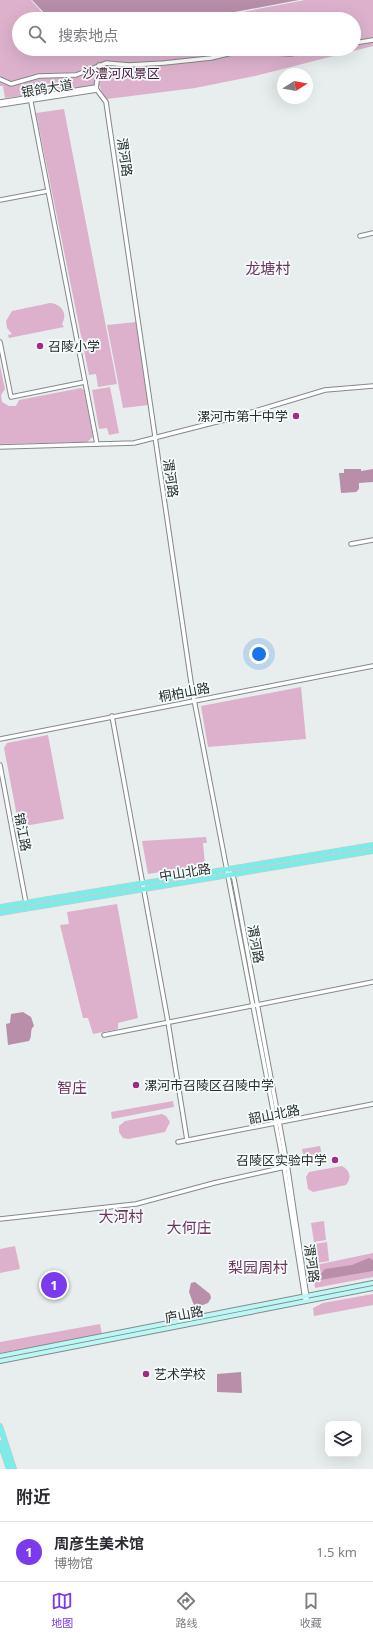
<!DOCTYPE html>
<html lang="zh">
<head>
<meta charset="utf-8">
<style>
	:root { --surface:#fff; --page:#f7f7f7; --text:#2b2b33; --muted:#7c7c81; --line:#e1e1e2; --accent:#7c3aed }
	body { margin:0; font-family:"Noto Sans","Noto Sans SC",sans-serif; background:var(--page); color:var(--text) }
	.controls { position:absolute; right:12px; bottom:12px; display:grid; overflow:hidden; border-radius:8px; box-shadow:0 4px 16px #0002 }
	.controls button { width:36px; height:36px; display:grid; place-items:center; padding:0; border:0; border-bottom:1px solid var(--line); background:var(--surface); color:var(--text); font:20px sans-serif }
	.compass { position:absolute; left:277px; top:68px; width:36px; height:36px; border-radius:50%; background:var(--surface); box-shadow:0 4px 16px #0002; rotate:79deg }
	.you { position:absolute; left:259px; top:654px; width:14px; height:14px; margin:-10px; border:3px solid #fff; border-radius:50%; background:#1a73e8; box-shadow:0 0 0 6px #1a73e833 }
	.badge { display:grid; place-items:center; width:26px; height:26px; border-radius:50%; background:var(--accent); color:#fff; font-size:13px; font-weight:700 }
	.pin { position:absolute; translate:-50% -50%; border:2px solid #fff; box-shadow:0 1px 4px #0006 }
	.list { margin:0; padding:0; list-style:none }
	h2 { display:flex; justify-content:space-between; align-items:center; height:52px; margin:0; padding:0 16px; font-size:17px }
	h2 small { font-size:13px; font-weight:400; color:var(--muted) }
	.list li { display:grid; grid-template-columns:26px 1fr auto; gap:12px; align-items:center; box-sizing:border-box; height:60px; padding:0 16px; border-top:1px solid var(--line) }
	.list b { display:block; font-size:15px; white-space:nowrap }
	.list p { margin:0; font-size:13px; white-space:nowrap; color:var(--muted) }
	.list em { font-size:13px; font-style:normal; color:var(--muted) }
	.icon { flex:none; width:22px; height:22px; fill:none; stroke:currentColor; stroke-width:2; stroke-linecap:round; stroke-linejoin:round }
	.map { position:relative; flex:none; width:373px; height:1469px; overflow:hidden }
	.search { position:absolute; background:var(--surface); box-shadow:0 4px 16px #0002; left:12px; right:12px; top:12px; height:44px; display:flex; align-items:center; gap:10px; box-sizing:border-box; padding:0 14px; border-radius:22px; color:var(--muted); font-size:15px }
	.sheet { height:112px; background:var(--surface) }
	nav { display:flex; justify-content:space-around; align-items:center; box-sizing:border-box; height:56px; border-top:1px solid var(--line); background:var(--surface); font-size:11px; color:var(--muted) }
	nav a { display:grid; justify-items:center; gap:2px }
	nav .on { color:var(--accent) }
	.map>svg:first-child { display:block }
</style>
</head>
<body>
<div class="map">
<svg width="373" height="1469" viewBox="0 0 373 1469">
	<rect width="100%" height="100%" fill="#e7eeed"/>
	<g fill="#ddb1cc">
		<polygon points="0,0 31,0 47,18 50,19 19,19 19,49 354,49 354,19 206,19 305,0 373,0 373,46 255,76 195,88 107,99 101,92 100,86 5,98 3,86 0,86"/>
		<polygon points="64,109 117,384 98,387 96,374 89,375 36,113"/>
		<path d="M50 303C62 304 68 314 62 324L64 327 9 338 8 335 12 334 7 328 6 321 12 311Z"/>
		<polygon points="136,322 148,405 123,408 107,325"/>
		<polygon points="0,366 5,389 1,395 2,402 9,406 16,406 19,400 81,388 84,390 93,437 87,442 0,444"/>
		<polygon points="110,387 119,433 109,435 107,428 99,429 92,390"/>
		<polygon points="301,687 306,739 208,747 201,706"/>
		<polygon points="48,735 64,819 19,827 4,748 7,743"/>
		<polygon points="206,837 207,843 203,843 205,865 148,874 142,841"/>
		<polygon points="117,904 138,1018 118,1023 118,1029 93,1034 88,1018 83,1018 60,925 69,924 67,912"/>
		<polygon points="173,1101 174,1107 112,1119 111,1112"/>
		<polygon points="162,1114 166,1116 170,1122 165,1132 128,1139 123,1138 119,1132 119,1126 125,1121"/>
		<polygon points="320,1146 323,1160 305,1163 302,1149"/>
		<path d="M342 1166C350 1170 352 1178 346 1185L313 1192 308 1189 306 1177 309 1172Z"/>
		<polygon points="324,1221 326,1240 314,1242 311,1223"/>
		<polygon points="327,1242 329,1261 317,1263 314,1244"/>
		<polygon points="15,1246 20,1269 0,1273 0,1249"/>
		<polygon points="373,1253 373,1277 315,1288 311,1266"/>
		<polygon points="373,1294 373,1305 314,1316 313,1308 323,1303"/>
		<polygon points="100,1324 102,1334 0,1353 0,1342"/>
	</g>
	<g fill="#b88ea8">
		<polygon points="32,0 299,0 197,19 52,19 48,17"/>
		<polygon points="344,469 361,469 361,471 373,469 373,482 359,483 359,489 356,492 341,493 339,473 344,473"/>
		<path d="M23 1012 31 1017 34 1026C29 1030 33 1036 29 1041L8 1045 6 1024 10 1023 11 1014Z"/>
		<polygon points="369,1258 373,1260 373,1271 320,1280 318,1277 325,1269 352,1265"/>
		<polygon points="195,1282 210,1294 211,1298 208,1303 195,1308 189,1292 191,1283"/>
		<polygon points="241,1372 242,1393 217,1392 217,1374"/>
	</g>
	<g fill="none" stroke-linecap="round" stroke-linejoin="round">
		<defs>
			<g id="tertiary">
				<polyline points="354,43 373,40"/>
				<polyline points="0,79 11,84 39,76 76,75 106,63 129,65 164,63 211,58 240,51 290,54 325,49"/>
				<polyline points="96,89 99,65"/>
				<polyline points="97,90 106,102 192,689 284,1167 305,1299"/>
				<polyline points="30,97 97,444"/>
				<polyline points="0,102 96,87"/>
				<polyline points="0,105 97,90"/>
				<polyline points="0,200 48,191"/>
				<polyline points="360,236 373,233"/>
				<polyline points="0,342 11,397 85,382"/>
				<polyline points="0,447 134,443 232,418 325,390 373,386"/>
				<polyline points="351,544 373,540"/>
				<polyline points="112,716 168,1022 187,1140"/>
				<polyline points="0,739 373,666"/>
				<polyline points="0,765 26,903"/>
				<polyline points="231,873 234,879 288,1170 307,1298"/>
				<polyline points="104,1035 373,982"/>
				<polyline points="178,1142 373,1104"/>
				<polyline points="0,1219 136,1204 214,1183 285,1167"/>
			</g>
			<g id="secondary">
				<polyline points="0,1356 373,1283"/>
				<polyline points="0,1361 373,1288"/>
			</g>
			<g id="primary">
				<polyline points="0,907 373,845"/>
				<polyline points="0,913 373,851"/>
				<polyline points="0,1426 14,1469"/>
				<polyline points="0,1443 9,1469"/>
			</g>
		</defs>
		<use href="#tertiary" stroke="#838988" stroke-width="5.5"/>
		<use href="#secondary" stroke="#838988" stroke-width="6"/>
		<use href="#primary" stroke="#c8c8c8" stroke-width="6"/>
		<use href="#tertiary" stroke="#fff" stroke-width="3.5"/>
		<use href="#secondary" stroke="#bbf7f5" stroke-width="4"/>
		<use href="#primary" stroke="#76efeb" stroke-width="4.5"/>
	</g>
	<g fill="#a32a81" stroke="#f4fbfb" stroke-width="1.5">
		<circle cx="40" cy="346" r="4"/>
		<circle cx="296" cy="416" r="4"/>
		<circle cx="136" cy="1085" r="4"/>
		<circle cx="335" cy="1160" r="4"/>
		<circle cx="146" cy="1374" r="4"/>
	</g>
	<g text-anchor="middle" dominant-baseline="central" stroke-width="3.5" stroke-linejoin="round" paint-order="stroke">
		<g font-size="13" fill="#491539" stroke="#f4fbfb">
			<text x="121" y="73">沙澧河风景区</text>
		</g>
		<g font-size="13" fill="#2a2d2c" stroke="#f4fbfb">
			<text transform="translate(47 88) rotate(-9)">银鸽大道</text>
			<text transform="translate(125 157) rotate(82)">渭河路</text>
			<text transform="translate(171 478) rotate(82)">渭河路</text>
			<text transform="translate(184 692) rotate(-11)">桐柏山路</text>
			<text transform="translate(23 832) rotate(79)">锦江路</text>
			<text transform="translate(185 872) rotate(-9)">中山北路</text>
			<text transform="translate(256 944) rotate(80)">渭河路</text>
			<text transform="translate(274 1114) rotate(-11)">韶山北路</text>
			<text transform="translate(312 1263) rotate(82)">渭河路</text>
			<text transform="translate(184 1314) rotate(-11)">庐山路</text>
		</g>
		<g font-size="13" fill="#2a2d2c" stroke="#f4fbfb" text-anchor="start">
			<text x="48" y="346">召陵小学</text>
			<text x="288" y="416" text-anchor="end">漯河市第十中学</text>
			<text x="144" y="1085">漯河市召陵区召陵中学</text>
			<text x="327" y="1160" text-anchor="end">召陵区实验中学</text>
			<text x="154" y="1374">艺术学校</text>
		</g>
		<g font-size="15" fill="#70345d" stroke="#f4fbfb">
			<text x="268" y="268">龙塘村</text>
			<text x="72" y="1087">智庄</text>
			<text x="121" y="1216">大河村</text>
			<text x="189" y="1227">大何庄</text>
			<text x="258" y="1267">梨园周村</text>
		</g>
	</g>
</svg>
<div class="controls">
<button><svg class="icon" aria-label="layers" viewBox="0 0 24 24"><path d="M12 4l9 5-9 5-9-5zM3 14l9 5 9-5"/></svg></button>
</div>
<svg class="compass" viewBox="-18 -18 36 36"><path d="M0-13l5 13h-10z" fill="#e53935"/><path d="M0 13l5-13h-10z" fill="#7c7c81"/></svg>
<div class="you"></div>
<div class="pin badge" style="left:54px;top:1285px">1</div>
<div class="search"><svg class="icon" aria-label="search" viewBox="0 0 24 24"><circle cx="10" cy="10" r="6"/><path d="M15 15l6 6"/></svg>搜索地点</div>
</div>
<section class="sheet">
<h2>附近<small></small></h2>
<ul class="list">
<li><span class="badge">1</span><div><b>周彦生美术馆</b><p>博物馆</p></div><em>1.5 km</em></li>
</ul>
</section>
<nav>
<a class="on"><svg class="icon" aria-label="map" viewBox="0 0 24 24"><path d="M3 6l6-2 6 2 6-2v14l-6 2-6-2-6 2zM9 4v14M15 6v14"/></svg>地图</a>
<a><svg class="icon" aria-label="directions" viewBox="0 0 24 24"><path d="M12 3l9 9-9 9-9-9zM9 14v-3h6M13 9l2 2-2 2"/></svg>路线</a>
<a><svg class="icon" aria-label="saved" viewBox="0 0 24 24"><path d="M7 4h10v16l-5-4-5 4z"/></svg>收藏</a>
</nav>
</body>
</html>
